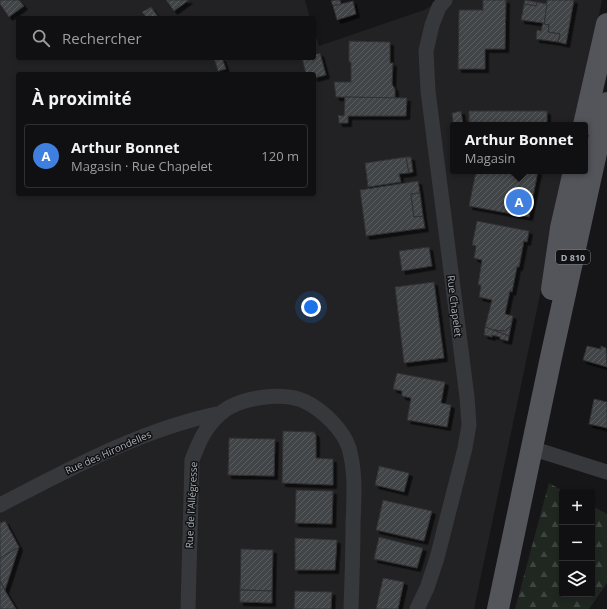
<!DOCTYPE html>
<html lang="fr">
<head>
<meta charset="utf-8">
<style>
	:root { --surface:#101012; --page:#1e1e20; --text:#f1f3f6; --muted:#9c9d9f; --line:#303032; --accent:#e7a43e }
	body { margin:0; font-family:"Open Sans",sans-serif; background:var(--page); color:var(--text) }
	.controls { position:absolute; right:12px; bottom:12px; display:grid; overflow:hidden; border-radius:4px; box-shadow:0 2px 6px #0003 }
	.controls button { width:36px; height:36px; display:grid; place-items:center; padding:0; border:0; border-bottom:1px solid var(--line); background:var(--surface); color:var(--text); font:20px sans-serif }
	.you { position:absolute; left:311px; top:307px; width:14px; height:14px; margin:-10px; border:3px solid #fff; border-radius:50%; background:#1a73e8; box-shadow:0 0 0 6px #1a73e833 }
	.badge { display:grid; place-items:center; width:26px; height:26px; border-radius:50%; background:var(--accent); color:#fff; font-size:13px; font-weight:700 }
	.pin { position:absolute; translate:-50% -50%; border:2px solid #fff; box-shadow:0 1px 4px #0006 }
	.popup { position:absolute; left:450px; top:122px; width:138px; height:52px; box-sizing:border-box; display:grid; place-content:center; border-radius:4px; background:var(--surface); filter:drop-shadow(0 1px 3px #0005); font-size:13px; white-space:nowrap; color:var(--muted) }
	.popup b { font-size:15px; color:var(--text) }
	.popup::after { content:''; position:absolute; left:50%; top:100%; margin-left:-8px; border:8px solid transparent; border-top-color:var(--surface) }
	.list { margin:0; padding:0; list-style:none }
	h2 { display:flex; justify-content:space-between; align-items:center; height:52px; margin:0; padding:0 16px; font-size:17px }
	h2 small { font-size:13px; font-weight:400; color:var(--muted) }
	.list li { display:grid; grid-template-columns:26px 1fr auto; gap:12px; align-items:center; box-sizing:border-box; height:64px; margin:0 8px 8px; padding:0 8px; border:1px solid var(--line); border-radius:4px }
	.list b { display:block; font-size:15px; white-space:nowrap }
	.list p { margin:0; font-size:13px; white-space:nowrap; color:var(--muted) }
	.list em { font-size:13px; font-style:normal; color:var(--muted) }
	.icon { flex:none; width:22px; height:22px; fill:none; stroke:currentColor; stroke-width:2; stroke-linecap:round; stroke-linejoin:round }
	.map { position:relative; flex:none; width:607px; height:609px; overflow:hidden }
	.search { position:absolute; background:var(--surface); box-shadow:0 2px 6px #0003; left:16px; top:16px; width:300px; height:44px; display:flex; align-items:center; gap:10px; box-sizing:border-box; padding:0 14px; border-radius:4px; color:var(--muted); font-size:15px }
	.panel { position:absolute; background:var(--surface); box-shadow:0 2px 6px #0003; left:16px; top:72px; width:300px; height:124px; border-radius:4px }
	.map>svg:first-child { display:block }
</style>
</head>
<body>
<div class="map">
<svg width="607" height="609" viewBox="0 0 607 609">
	<defs>
		<pattern id="forest-firs" width="22" height="20" patternUnits="userSpaceOnUse"><rect width="22" height="20" fill="#202721"/><path d="M5 1l3.5 6h-7zM16 11l3.5 6h-7z" fill="#3e443f"/></pattern>
		<pattern id="building-hatch" width="6" height="6" patternUnits="userSpaceOnUse"><rect width="6" height="6" fill="#434447"/><path d="M-1 1l2-2M0 6l6-6M5 7l2-2" fill="none" stroke="#5b5c5f"/></pattern>
		<filter id="shadow"><feDropShadow dx="3.5" dy="3.5" stdDeviation="0" flood-color="#0009"/></filter>
	</defs>
	<rect width="100%" height="100%" fill="#161618"/>
	<path fill="#222224" fill-rule="evenodd" d="M0 0H305L310 18H18V58H314V30L319 46 424 10 441 0H602L576 125H453V171H566L474 609H0ZM18 74H314V194H18Z"/>
	<polygon fill="url(#forest-firs)" points="549,483 565,492 562,492 562,594 592,594 592,506 607,514 607,583 589,609 515,609"/>
	<g fill="url(#building-hatch)" stroke="#303033" filter="url(#shadow)">
		<polygon points="0,0 19,0 24,6 9,17 0,4"/>
		<polygon points="166,0 189,0 174,11"/>
		<polygon points="336,0 340,0 341,4 333,6 331,1"/>
		<polygon points="483,0 506,0 505,49 485,49 485,69 458,69 459,10 483,10"/>
		<polygon points="525,0 537,2 536,6 524,4"/>
		<polygon points="547,0 574,0 566,44 558,42 560,34 548,32 549,25 544,24"/>
		<polygon points="353,1 356,14 337,20 333,6"/>
		<polygon points="537,2 547,4 544,24 549,25 548,32 560,34 558,42 536,39 537,30 541,31 543,23 521,20 524,4 536,6"/>
		<polygon points="151,7 159,18 144,18 146,17 142,12"/>
		<polygon points="349,41 390,42 390,63 393,63 392,84 395,89 395,98 336,97 334,82 351,82 351,62 349,62"/>
		<polygon points="320,53 326,75 314,78 314,74 306,74 302,58 314,58 314,55"/>
		<polygon points="214,58 222,58 226,69 218,71"/>
		<polygon points="345,97 407,98 406,116 348,116 348,123 339,123 338,115 344,116"/>
		<polygon points="461,111 463,124 469,124 469,111 547,111 547,125 453,125 452,113"/>
		<polygon points="406,157 409,173 399,174 401,182 368,187 365,163"/>
		<polygon points="406,157 411,157 413,172 409,173"/>
		<polygon points="476,171 538,171 529,217 469,206"/>
		<polygon points="418,181 420,193 411,194 414,217 423,216 425,228 366,236 360,190"/>
		<polygon points="420,193 423,216 414,217 411,194"/>
		<polygon points="477,221 529,231 527,242 524,241 519,267 517,267 512,292 510,291 505,314 513,316 511,326 504,331 493,330 485,327 492,300 479,297 481,285 478,285 482,260 474,258 476,246 472,245"/>
		<polygon points="429,247 432,266 402,271 399,251"/>
		<polygon points="434,282 444,358 404,363 395,287"/>
		<polygon points="511,326 509,336 493,330 504,331"/>
		<polygon points="485,327 509,336 508,341 500,339 500,337 492,335 492,337 484,335"/>
		<polygon points="587,346 601,349 601,346 606,348 607,367 583,360"/>
		<polygon points="397,373 445,382 441,403 451,405 447,427 407,420 411,398 402,396 402,391 393,389"/>
		<polygon points="594,399 607,402 607,428 589,424"/>
		<polygon points="283,431 314,432 316,435 316,458 333,459 333,485 282,483"/>
		<polygon points="229,438 275,439 274,476 228,475"/>
		<polygon points="379,466 409,473 404,492 375,485"/>
		<polygon points="296,490 333,491 332,524 295,523"/>
		<polygon points="383,500 432,511 424,541 376,530"/>
		<polygon points="5,521 19,547 0,558 0,523"/>
		<polygon points="379,537 423,548 417,568 374,559"/>
		<polygon points="295,538 337,540 335,570 295,570"/>
		<polygon points="19,547 5,590 0,581 0,558"/>
		<polygon points="241,549 273,550 272,591 240,590"/>
		<polygon points="383,578 404,582 398,609 376,609"/>
		<polygon points="0,581 7,594 16,609 0,609"/>
		<polygon points="240,590 272,591 272,603 240,602"/>
		<polygon points="295,591 332,592 331,609 294,609"/>
	</g>
	<g fill="none" stroke-linecap="round" stroke-linejoin="round">
		<g stroke="#37383c" stroke-width="15">
			<polyline points="531,448 607,472"/>
			<path d="M0 505C71 468 142 429 221 413"/>
			<path d="M188 609 192 460C199 442 205 427 220 414 238 397 284 391 306 402 324 411 343 430 349 448 356 473 354 499 353 524 353 552 352 581 351 609"/>
			<polyline points="417,609 427,588 437,558 465,448 469,425 467,397 428,91 426,51 432,25 439,7 445,0"/>
		</g>
		<g stroke="#53555b" stroke-width="22">
			<polyline points="584,125 607,24"/>
			<polyline points="552,289 561,228 574,171"/>
			<polyline points="498,609 550,362 607,103"/>
		</g>
	</g>
	<g text-anchor="middle" dominant-baseline="central" stroke-width="3" stroke-linejoin="round" paint-order="stroke">
		<rect fill="#111113" stroke="#7b7f86" stroke-width="1" x="556" y="250" width="34" height="14" rx="3"/>
		<g font-size="9" font-weight="bold" fill="#a9aeb7">
			<text x="573" y="257">D 810</text>
		</g>
		<g font-size="10" fill="#a9aeb7" stroke="#111113">
			<text transform="translate(455 306) rotate(83)">Rue Chapelet</text>
			<text transform="translate(108 452) rotate(-24)">Rue des Hirondelles</text>
			<text transform="translate(191 505) rotate(-87)">Rue de l'Allégresse</text>
		</g>
	</g>
</svg>
<div class="controls">
<button>+</button>
<button>−</button>
<button><svg class="icon" aria-label="layers" viewBox="0 0 24 24"><path d="M12 4l9 5-9 5-9-5zM3 14l9 5 9-5"/></svg></button>
</div>
<div class="you"></div>
<div class="pin badge" style="left:519px;top:202px;background:#3f7fe0">A</div>
<div class="popup"><b>Arthur Bonnet</b>Magasin</div>
<div class="search"><svg class="icon" aria-label="search" viewBox="0 0 24 24"><circle cx="10" cy="10" r="6"/><path d="M15 15l6 6"/></svg>Rechercher</div>
<section class="panel">
<h2>À proximité<small></small></h2>
<ul class="list">
<li><span class="badge" style="background:#3f7fe0">A</span><div><b>Arthur Bonnet</b><p>Magasin · Rue Chapelet</p></div><em>120 m</em></li>
</ul>
</section>
</div>
</body>
</html>
